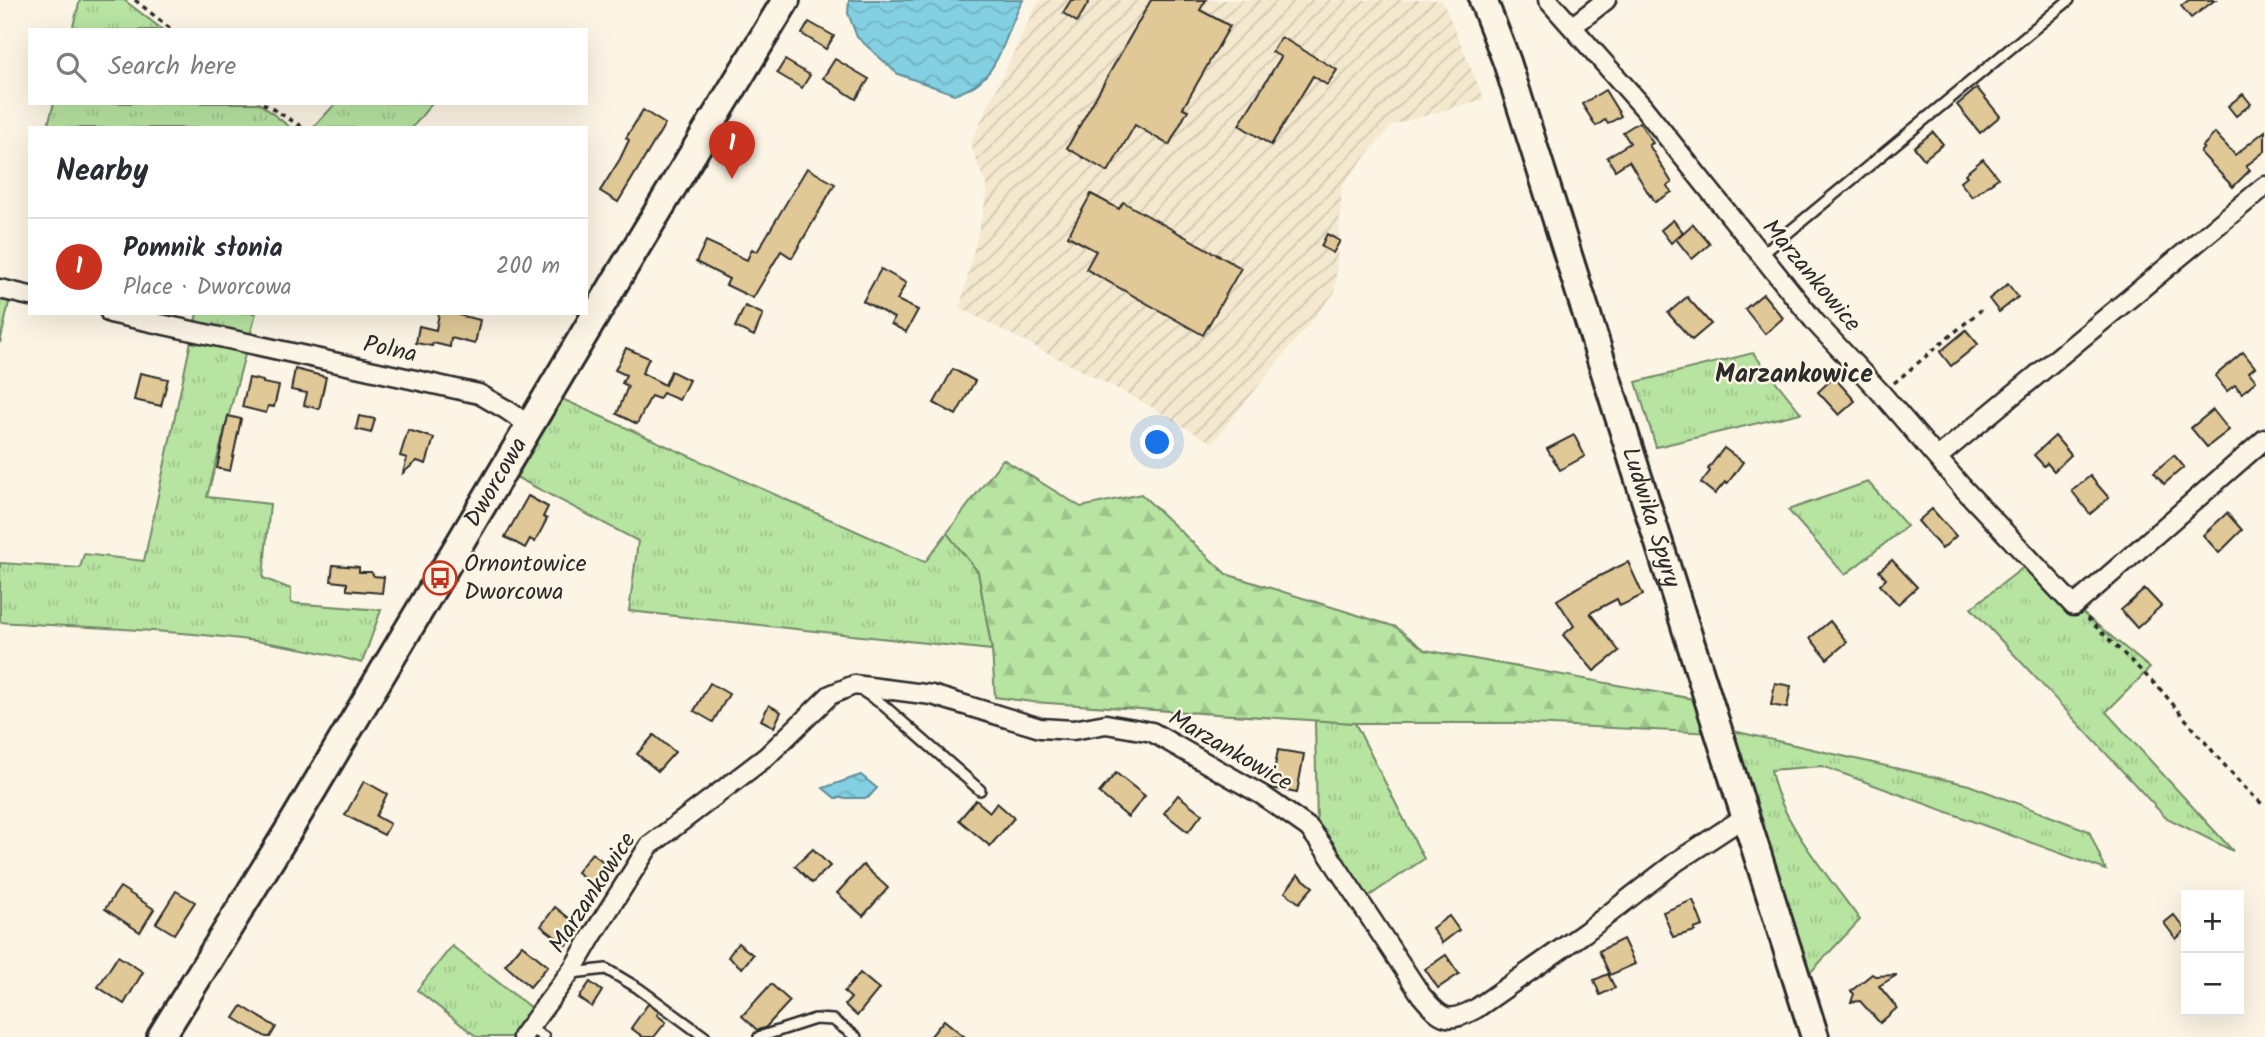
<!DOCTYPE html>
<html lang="en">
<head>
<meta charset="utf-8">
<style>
	:root { --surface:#fff; --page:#f2f2f3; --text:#2b2b33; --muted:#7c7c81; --line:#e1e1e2; --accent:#c8321e }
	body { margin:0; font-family:Kalam,sans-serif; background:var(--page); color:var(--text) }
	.controls { position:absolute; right:21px; bottom:21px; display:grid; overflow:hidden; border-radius:0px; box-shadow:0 7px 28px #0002 }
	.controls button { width:63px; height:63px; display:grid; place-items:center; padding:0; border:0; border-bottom:2px solid var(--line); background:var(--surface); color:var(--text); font:35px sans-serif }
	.you { position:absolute; left:1158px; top:443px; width:24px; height:24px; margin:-18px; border:5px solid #fff; border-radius:50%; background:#1a73e8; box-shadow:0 0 0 10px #1a73e833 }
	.badge { display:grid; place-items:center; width:46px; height:46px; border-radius:50%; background:var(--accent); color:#fff; font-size:23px; font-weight:700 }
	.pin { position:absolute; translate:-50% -58px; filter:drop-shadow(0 2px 4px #0008) }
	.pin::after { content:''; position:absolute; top:37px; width:24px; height:21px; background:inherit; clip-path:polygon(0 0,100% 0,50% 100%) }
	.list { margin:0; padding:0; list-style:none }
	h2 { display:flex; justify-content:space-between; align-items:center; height:91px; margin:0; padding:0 28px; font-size:30px }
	h2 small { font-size:23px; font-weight:400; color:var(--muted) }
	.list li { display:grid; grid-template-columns:46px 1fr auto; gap:21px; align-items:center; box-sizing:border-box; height:98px; padding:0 28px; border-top:2px solid var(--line) }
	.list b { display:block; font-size:26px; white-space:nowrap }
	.list p { margin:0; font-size:23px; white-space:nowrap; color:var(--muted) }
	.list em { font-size:23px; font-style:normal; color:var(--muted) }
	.icon { flex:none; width:38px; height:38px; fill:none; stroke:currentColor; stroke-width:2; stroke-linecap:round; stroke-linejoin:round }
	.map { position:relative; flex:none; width:2265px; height:1037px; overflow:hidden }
	.search { position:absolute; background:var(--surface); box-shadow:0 7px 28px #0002; left:28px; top:28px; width:560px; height:77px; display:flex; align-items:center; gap:18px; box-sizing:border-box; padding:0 24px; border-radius:0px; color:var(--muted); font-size:26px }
	.panel { position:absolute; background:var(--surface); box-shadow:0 7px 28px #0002; left:28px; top:126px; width:560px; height:189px; border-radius:0px }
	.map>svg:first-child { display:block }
</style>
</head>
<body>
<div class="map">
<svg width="2265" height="1037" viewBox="0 0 2265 1037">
	<defs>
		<pattern id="industrial-furrows" width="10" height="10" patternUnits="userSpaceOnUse" patternTransform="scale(1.75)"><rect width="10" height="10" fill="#f4e8ce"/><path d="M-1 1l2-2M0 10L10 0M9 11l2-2" fill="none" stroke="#d1c7b1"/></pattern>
		<pattern id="grass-tufts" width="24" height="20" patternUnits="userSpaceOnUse" patternTransform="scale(1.75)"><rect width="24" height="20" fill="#b7e4a1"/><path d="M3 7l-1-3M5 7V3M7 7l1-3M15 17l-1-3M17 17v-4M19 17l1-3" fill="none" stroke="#9ec48b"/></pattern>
		<pattern id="forest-firs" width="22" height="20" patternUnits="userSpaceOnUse" patternTransform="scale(1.75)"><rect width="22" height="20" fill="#b7e4a1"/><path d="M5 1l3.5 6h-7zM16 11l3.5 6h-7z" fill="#9ec48b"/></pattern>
		<pattern id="water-waves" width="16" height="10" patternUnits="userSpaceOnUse" patternTransform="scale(1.75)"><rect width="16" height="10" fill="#83d0e2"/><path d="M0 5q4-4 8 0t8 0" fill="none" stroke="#71b3c2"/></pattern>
	</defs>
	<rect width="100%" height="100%" fill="#fcf5e5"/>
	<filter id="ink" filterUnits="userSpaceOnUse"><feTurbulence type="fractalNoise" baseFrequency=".0143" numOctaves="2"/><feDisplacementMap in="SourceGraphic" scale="14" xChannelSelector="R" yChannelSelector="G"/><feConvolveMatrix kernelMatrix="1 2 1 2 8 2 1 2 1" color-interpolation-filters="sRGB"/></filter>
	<g filter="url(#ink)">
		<polygon fill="url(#industrial-furrows)" points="1041,0 1442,0 1484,99 1392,125 1342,185 1335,292 1212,443 1141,401 960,308 988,191 970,144 1036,6"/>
		<g fill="url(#grass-tufts)" stroke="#718866" stroke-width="2">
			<polygon points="80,0 124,0 163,30 72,30"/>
			<polygon points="54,103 259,103 291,128 47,128"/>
			<polygon points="336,103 432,103 412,128 313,128"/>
			<polygon points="0,295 10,298 0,343"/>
			<path d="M197 313H256L207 497 270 504 263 578 291 589V603L381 610 362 663C250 630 117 630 0 622V563L80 568 84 554 144 561Z"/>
			<polygon points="1753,353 1801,413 1656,447 1636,382"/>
			<polygon points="560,398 925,562 947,533 978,572 992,650 629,611 638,541 516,477"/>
			<polygon points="1868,482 1907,526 1845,575 1788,510"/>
			<polygon points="2025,566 2150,668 2106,712 2233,851 2165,817 1971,608"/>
			<polygon points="1315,720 1355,723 1424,859 1366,898 1317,828"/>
			<path d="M1729 730 1969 785 2089 831 2106 870 1822 766 1771 770C1779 820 1830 878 1860 920L1807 976Z"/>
			<polygon points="452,946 536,1012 518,1037 477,1037 417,990"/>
		</g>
		<polygon fill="url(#forest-firs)" stroke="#718866" stroke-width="2" points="1003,459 1081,507 1141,494 1226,574 1396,627 1425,650 1699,700 1713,733 1512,723 1355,723 1032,702 995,697 992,650 978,572 947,533"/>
		<g fill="url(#water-waves)" stroke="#608e99" stroke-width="2">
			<path d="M849 0H1023C1003 35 1001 83 954 94L898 74 857 37 848 13Z"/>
			<polygon points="861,775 877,788 868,798 835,798 823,788"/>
		</g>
		<g fill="#e0c897" stroke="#2b2b2b" stroke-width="2">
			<polygon points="1071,0 1090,0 1077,22 1063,13"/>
			<polygon points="1151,0 1206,0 1200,10 1230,26 1183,108 1188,110 1169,145 1135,125 1108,172 1067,148"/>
			<polygon points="2189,0 2215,0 2191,18 2181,6"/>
			<polygon points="809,22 834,36 826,49 802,34"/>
			<polygon points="1281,37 1337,70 1327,85 1313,76 1271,145 1239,125 1281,57 1272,52"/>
			<polygon points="835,59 869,79 856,99 823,78"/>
			<polygon points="785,60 810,75 802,88 777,73"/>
			<polygon points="1977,88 2000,116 1980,133 1957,105"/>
			<polygon points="1605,90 1621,116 1608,124 1605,120 1596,126 1582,104"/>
			<polygon points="2243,94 2251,104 2236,116 2228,106"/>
			<polygon points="643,110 665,124 618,202 600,191 620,159 629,140 626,138"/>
			<polygon points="1639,122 1653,143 1649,145 1672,183 1667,186 1672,192 1655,202 1651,195 1650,196 1629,161 1615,170 1607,157 1630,143 1623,132"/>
			<polygon points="2265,131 2265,151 2246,166 2250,170 2233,187 2200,152 2204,148 2202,147 2215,133 2235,155"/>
			<polygon points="1933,132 1943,144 1924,159 1914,147"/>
			<polygon points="1983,159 1998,178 1972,197 1960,182 1967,176 1965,174"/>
			<polygon points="807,168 835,184 792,258 781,251 753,298 726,285 729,279 696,262 706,241 747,260 752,249 757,252"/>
			<polygon points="1091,194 1119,209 1123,202 1241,268 1203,335 1086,269 1096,251 1068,236"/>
			<polygon points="1673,220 1683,232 1671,243 1661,230"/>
			<polygon points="1693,224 1710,244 1692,259 1676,239"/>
			<polygon points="1327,234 1340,241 1333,253 1321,246"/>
			<polygon points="881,269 906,283 897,300 918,310 906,332 891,324 894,318 863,301"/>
			<polygon points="2008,284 2018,297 1999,312 1989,299"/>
			<polygon points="1763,294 1783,318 1765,334 1745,309"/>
			<polygon points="1687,297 1711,324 1692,340 1668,313"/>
			<polygon points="745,306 763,314 754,336 735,327"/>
			<polygon points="439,313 450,313 480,320 475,344 451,338 450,347 433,343 432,346 416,343 419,326 436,330"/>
			<polygon points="1966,330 1978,344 1951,366 1940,352"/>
			<polygon points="626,348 649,358 642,373 665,385 671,371 689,380 679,400 663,393 659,399 651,396 637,424 617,414 628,386 622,383 626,375 615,370"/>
			<polygon points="2243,352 2255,367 2249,372 2256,381 2242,393 2235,385 2227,391 2215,376"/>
			<polygon points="295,369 326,377 319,409 304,405 307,393 291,390"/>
			<polygon points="953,369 975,381 956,415 934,403"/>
			<polygon points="140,373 168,379 161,406 134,400"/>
			<polygon points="1834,377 1855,401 1839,415 1818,392"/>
			<polygon points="249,378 263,381 263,383 279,386 274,407 268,406 266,413 242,407"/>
			<polygon points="2213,410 2229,430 2207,447 2191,428"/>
			<polygon points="228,416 241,419 230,471 217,468"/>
			<polygon points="359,416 375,419 371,433 356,429"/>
			<polygon points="408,430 434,438 426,464 417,461 403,473 407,458 400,456"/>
			<polygon points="1574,435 1585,456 1560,470 1547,449"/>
			<polygon points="2055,436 2071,455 2054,471 2047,463 2044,466 2034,455"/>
			<polygon points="1724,448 1743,462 1727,484 1725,482 1715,494 1701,483 1710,471 1708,469"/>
			<polygon points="2174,455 2184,467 2164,484 2154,472"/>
			<polygon points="2090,476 2109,498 2090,514 2072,491"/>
			<polygon points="528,496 548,507 543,517 547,519 535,542 530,539 525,548 505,537"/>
			<polygon points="1932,509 1956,536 1942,549 1918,521"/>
			<polygon points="2227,513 2242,530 2219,553 2203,535"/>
			<polygon points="1892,560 1917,587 1898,604 1880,585 1886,579 1879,571"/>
			<polygon points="1628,562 1643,595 1620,606 1617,599 1590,613 1619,651 1594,671 1563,635 1574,626 1557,600 1585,583"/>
			<polygon points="333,565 359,567 359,572 371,572 374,576 384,577 382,593 347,590 347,583 331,581"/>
			<polygon points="2145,589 2161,606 2137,628 2121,610"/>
			<polygon points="1830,621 1847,642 1827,659 1810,638"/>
			<polygon points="710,683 729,694 713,722 694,711"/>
			<polygon points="1775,683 1791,686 1787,708 1771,705"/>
			<polygon points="769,705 781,712 774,727 761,720"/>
			<polygon points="654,735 675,752 658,771 637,754"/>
			<polygon points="1278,750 1304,754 1297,793 1271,788"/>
			<polygon points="1116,773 1145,796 1128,817 1099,793"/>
			<polygon points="364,781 387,794 376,816 390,824 384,835 345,815"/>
			<polygon points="1178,795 1202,814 1188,832 1164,813"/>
			<polygon points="976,800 990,812 997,803 1014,818 990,846 959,820"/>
			<polygon points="813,849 830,866 812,883 795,866"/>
			<polygon points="592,853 606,864 591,883 577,872"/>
			<polygon points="863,865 888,888 863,916 837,893"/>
			<polygon points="1298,875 1313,887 1299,903 1285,892"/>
			<polygon points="120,887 154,909 140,932 105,909"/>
			<polygon points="176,891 195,902 174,934 156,923"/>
			<polygon points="1693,900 1703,926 1694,929 1695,931 1673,937 1663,912"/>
			<polygon points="555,907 574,922 570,927 576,932 566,945 541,926"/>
			<polygon points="2174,915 2186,930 2176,939 2164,923"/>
			<polygon points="1449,916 1459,930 1442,943 1432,928"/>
			<polygon points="1623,939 1635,964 1610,975 1599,951"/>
			<polygon points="738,943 753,955 742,968 728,957"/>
			<polygon points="522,945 548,966 530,987 505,965"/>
			<polygon points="1446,955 1459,974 1438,988 1425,969"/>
			<polygon points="118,956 143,972 124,1004 98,987"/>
			<polygon points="860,973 879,989 857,1016 845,1005 851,998 844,992"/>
			<polygon points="1608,974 1615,988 1600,995 1594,980"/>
			<polygon points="1872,974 1875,976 1897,975 1879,986 1897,1008 1880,1023 1860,1001 1851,1002 1854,994 1851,991"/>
			<polygon points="590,982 602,991 592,1007 579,998"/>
			<polygon points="771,984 790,1001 765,1028 757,1030 742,1016"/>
			<polygon points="648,1004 659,1012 657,1015 666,1022 654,1037 643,1037 631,1028"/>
			<polygon points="242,1006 276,1027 270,1037 266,1037 234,1018"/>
			<polygon points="944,1020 965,1037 930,1037"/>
		</g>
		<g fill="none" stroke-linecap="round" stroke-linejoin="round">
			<defs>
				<g id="lane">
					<polyline points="1760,256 2069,0"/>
					<polyline points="861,690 882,704 980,790"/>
					<polyline points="572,973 606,969 638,988 705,1037"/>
					<polyline points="529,1028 544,1037"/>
					<polyline points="759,1037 815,1019 833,1020 856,1037"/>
				</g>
				<g id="street">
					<polyline points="1548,0 1643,107 1815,322 1881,393 1962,487 2074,606 2265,439"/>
					<polyline points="1573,26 1606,0"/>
					<polyline points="0,289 30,296"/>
					<polyline points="110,313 479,394 507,410 529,425"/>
					<polyline points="1938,457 2265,186"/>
					<path d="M522 1037 574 967 592 936 649 846 766 757 830 695 854 685 932 695 1040 728 1073 730 1106 724 1152 732 1262 795 1309 828 1327 852 1421 995C1442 1020 1448 1024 1477 1008L1584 933 1676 862 1746 816"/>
				</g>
				<g id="secondary">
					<path id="s1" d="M1483 0 1507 62 1815 1037"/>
					<path id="s2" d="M161 1037 290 828 620 274 786 0"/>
				</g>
			</defs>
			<use href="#lane" stroke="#2b2b2b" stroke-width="14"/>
			<use href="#street" stroke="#2b2b2b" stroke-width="23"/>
			<use href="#secondary" stroke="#2b2b2b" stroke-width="32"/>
			<g stroke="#2b2b2b" stroke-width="3.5" stroke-dasharray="5 5" stroke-linecap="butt">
				<polyline points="135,0 172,30"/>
				<polyline points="263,103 304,128"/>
				<polyline points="1894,383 1981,310"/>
				<polyline points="2087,618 2160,689 2238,781 2265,807"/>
			</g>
			<use href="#lane" stroke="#fcf5e5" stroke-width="9"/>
			<use href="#street" stroke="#fcf5e5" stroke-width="18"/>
			<use href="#secondary" stroke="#fcf5e5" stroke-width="26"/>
		</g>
	</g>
	<defs>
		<symbol id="bus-ring" viewBox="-11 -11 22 22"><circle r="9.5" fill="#fcf5e5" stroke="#c8321e" stroke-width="1.5"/><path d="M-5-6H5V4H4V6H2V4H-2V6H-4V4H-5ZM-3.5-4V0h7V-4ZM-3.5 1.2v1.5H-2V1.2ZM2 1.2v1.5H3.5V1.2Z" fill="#c8321e"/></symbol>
	</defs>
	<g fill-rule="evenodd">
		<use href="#bus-ring" x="421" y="559" width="38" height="38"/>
	</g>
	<g text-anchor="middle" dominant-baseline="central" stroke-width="5" stroke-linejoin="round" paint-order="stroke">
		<g font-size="24" fill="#2b2b2b" stroke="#fcf5e5">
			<text transform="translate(1811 276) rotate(50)">Marzankowice</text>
			<text transform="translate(390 350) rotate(12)">Polna</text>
			<text stroke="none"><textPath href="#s2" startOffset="648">Dworcowa</textPath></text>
			<text stroke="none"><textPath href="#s1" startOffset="544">Ludwika Spyry</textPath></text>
			<text transform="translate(1230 751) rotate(30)">Marzankowice</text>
			<text transform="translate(593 893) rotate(-57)">Marzankowice</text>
		</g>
		<g font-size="24" fill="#2b2b2b" stroke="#fcf5e5" text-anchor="start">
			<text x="464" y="564">Ornontowice<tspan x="464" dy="28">Dworcowa</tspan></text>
		</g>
		<g font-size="26" font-weight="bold" fill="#2b2b2b" stroke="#fcf5e5">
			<text x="1794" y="375">Marzankowice</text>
		</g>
	</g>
</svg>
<div class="controls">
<button>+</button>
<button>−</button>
</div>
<div class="you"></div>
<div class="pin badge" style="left:732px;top:179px">1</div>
<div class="search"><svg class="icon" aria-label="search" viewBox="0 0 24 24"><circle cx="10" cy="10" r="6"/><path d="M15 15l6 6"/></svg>Search here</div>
<section class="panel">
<h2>Nearby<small></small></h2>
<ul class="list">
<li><span class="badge">1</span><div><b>Pomnik słonia</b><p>Place · Dworcowa</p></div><em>200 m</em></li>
</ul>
</section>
</div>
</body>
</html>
